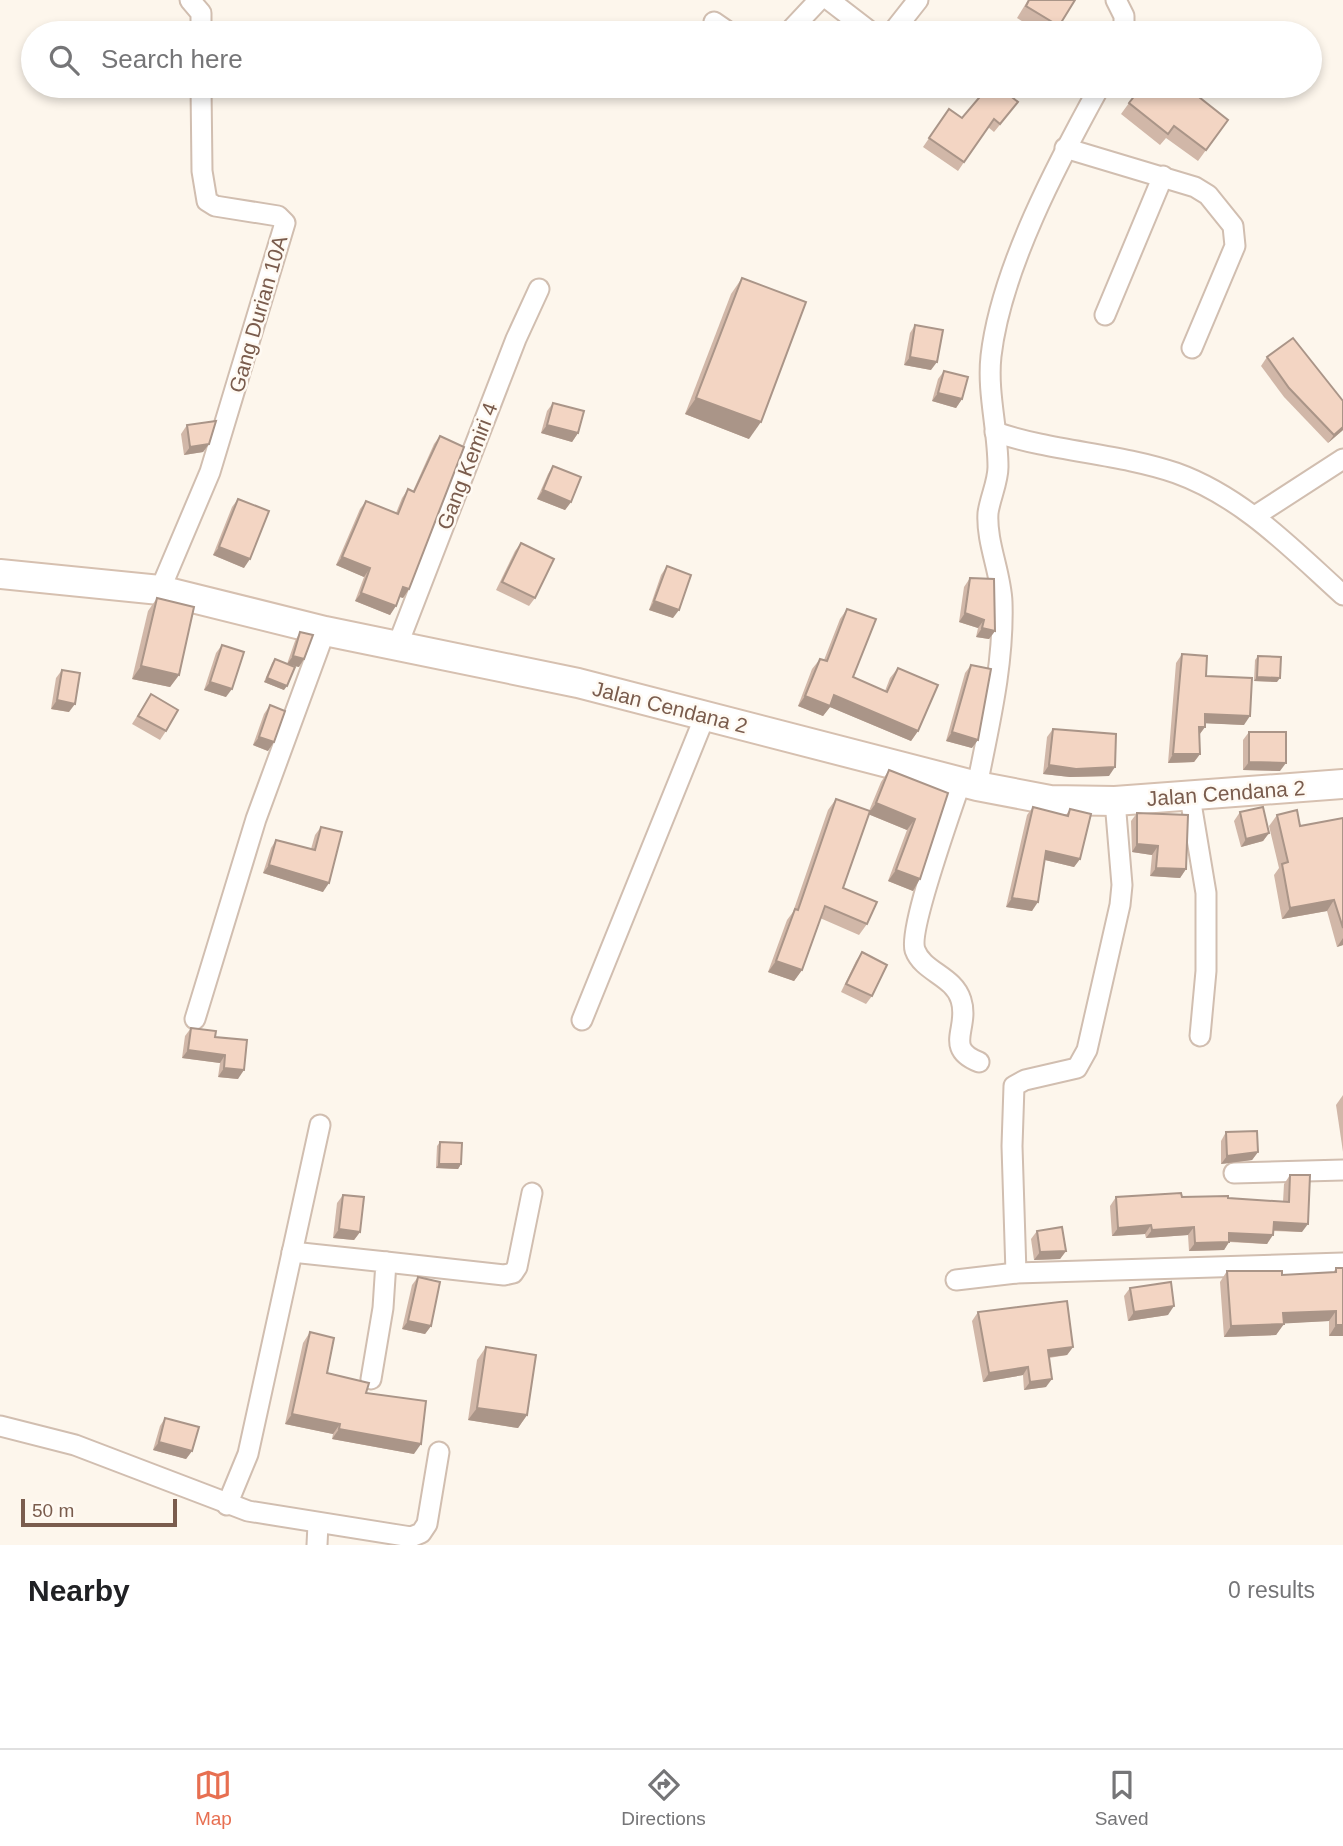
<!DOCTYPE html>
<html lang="en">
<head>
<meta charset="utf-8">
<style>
	:root { --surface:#fff; --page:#f2f2f2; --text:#202124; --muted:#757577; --line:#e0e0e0; --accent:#e76f51 }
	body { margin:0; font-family:Helvetica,sans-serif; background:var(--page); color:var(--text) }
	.scale { position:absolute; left:21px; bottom:18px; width:156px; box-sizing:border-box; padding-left:7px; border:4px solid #7a5c4d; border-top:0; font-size:19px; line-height:24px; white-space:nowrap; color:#7a5c4d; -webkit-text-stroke:5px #fffaf3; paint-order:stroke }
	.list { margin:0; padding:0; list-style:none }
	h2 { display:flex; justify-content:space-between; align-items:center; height:91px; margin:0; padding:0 28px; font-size:30px }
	h2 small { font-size:23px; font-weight:400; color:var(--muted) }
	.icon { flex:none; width:38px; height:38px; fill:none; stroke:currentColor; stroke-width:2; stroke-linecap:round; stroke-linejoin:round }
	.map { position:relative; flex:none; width:1343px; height:1545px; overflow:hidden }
	.search { position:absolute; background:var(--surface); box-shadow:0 4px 10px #0003; left:21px; right:21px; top:21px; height:77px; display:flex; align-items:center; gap:18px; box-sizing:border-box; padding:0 24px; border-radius:38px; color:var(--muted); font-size:26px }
	.sheet { height:203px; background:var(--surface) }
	nav { display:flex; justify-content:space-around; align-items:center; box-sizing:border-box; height:98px; border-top:2px solid var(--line); background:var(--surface); font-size:19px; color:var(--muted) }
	nav a { display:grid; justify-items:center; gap:4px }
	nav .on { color:var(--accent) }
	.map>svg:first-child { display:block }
</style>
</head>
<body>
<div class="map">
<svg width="1343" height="1545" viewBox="0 0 1343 1545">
	<rect width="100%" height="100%" fill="#fdf6ec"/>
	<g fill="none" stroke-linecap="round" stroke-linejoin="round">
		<defs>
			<g id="street">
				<polyline points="190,0 201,13 201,33"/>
				<polyline points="829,0 872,33"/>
				<polyline points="1116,0 1124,16 1124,33"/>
				<polyline points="714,22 730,33"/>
				<polyline points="788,33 819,0"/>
				<polyline points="892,33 918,0"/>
				<polyline points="1065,148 1195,187 1208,195 1233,226 1235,246 1192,348"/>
				<polyline points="1105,315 1163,176"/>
				<path d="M995 432C1054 452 1117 453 1176 473 1243 497 1292 549 1343 595"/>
				<polyline points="1255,516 1343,459"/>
				<polyline points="160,590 210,472 285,223 278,216 215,206 207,201 202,171 201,86"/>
				<polyline points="398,644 516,339 539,289"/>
				<path d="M961 781C952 809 908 929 915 950 923 972 954 976 961 1000 970 1028 943 1048 979 1062"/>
				<path d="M977 786C989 725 1004 665 1002 602 1001 573 986 542 988 513 990 498 998 482 998 467 998 429 987 393 991 356 1001 269 1058 162 1100 86"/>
				<polyline points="1190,797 1206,893 1206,971 1200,1036"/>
				<polyline points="195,1019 256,819 325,631"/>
				<polyline points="582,1020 705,716"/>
				<polyline points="1234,1173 1343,1170"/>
				<polyline points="292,1252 386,1262 383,1308 371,1379"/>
				<polyline points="386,1262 504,1275 513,1273 517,1267 532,1193"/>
				<polyline points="1016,1273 1012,1146 1014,1086 1025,1080 1077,1068 1087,1050 1120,905 1122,885 1115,801"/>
				<polyline points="956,1280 1016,1273 1343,1263"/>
				<polyline points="0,1426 75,1445 248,1511 411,1537 421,1533 427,1524 439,1452"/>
				<polyline points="227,1505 248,1454 320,1125"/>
				<polyline points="317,1545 318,1524"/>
			</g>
			<polyline id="secondary" points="0,574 160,590 325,631 578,683 977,786 1050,800 1115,801 1343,784"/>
		</defs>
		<use href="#street" stroke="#d1beb0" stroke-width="23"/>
		<use href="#secondary" stroke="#d6c0b0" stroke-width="32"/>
		<use href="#street" stroke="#fff" stroke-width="19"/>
		<use href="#secondary" stroke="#fff" stroke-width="28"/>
	</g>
	<g fill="#d1b7a8">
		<polygon points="1028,0 1075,0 1054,33 1041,33 1017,18"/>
		<polygon points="1129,103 1228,120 1198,161 1166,138 1160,145 1121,114"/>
		<polygon points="949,109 962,118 1012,110 994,132 988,127 958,171 923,147"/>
		<polygon points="742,278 749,439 685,414 731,294"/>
		<polygon points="915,325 931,370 904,365 910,333"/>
		<polygon points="1267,357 1343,401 1343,430 1328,443 1284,397 1261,366"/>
		<polygon points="944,371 962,399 956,408 932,401 938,379"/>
		<polygon points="553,403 578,433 572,442 541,433 547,411"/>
		<polygon points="187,425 209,444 203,452 184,455 181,434"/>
		<polygon points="440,436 409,589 403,598 400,597 390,615 355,601 364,577 336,565 360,509 366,501 396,513 402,498 408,489 413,491 434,444"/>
		<polygon points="553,466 571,502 565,510 537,499 548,474"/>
		<polygon points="238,499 244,568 213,555 232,507"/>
		<polygon points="521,543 535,598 529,606 496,590 515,551"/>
		<polygon points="667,566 673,618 649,610 661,575"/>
		<polygon points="970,578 995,631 989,639 976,637 978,628 959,622 964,587"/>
		<polygon points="157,598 179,675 170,687 132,679 148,611"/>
		<polygon points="847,609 853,677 885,691 890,678 898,668 918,731 911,741 830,707 823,716 798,706 812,669 820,659 824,660 840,619"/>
		<polygon points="300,632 299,667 287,664 284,690 264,682 272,663 275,659 287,664 295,641"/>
		<polygon points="222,645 226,697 204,690 216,653"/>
		<polygon points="1182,654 1206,676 1244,725 1205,723 1205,727 1199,735 1200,754 1194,762 1168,763 1176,663"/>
		<polygon points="1258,656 1277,682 1254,681 1255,660"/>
		<polygon points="971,665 972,748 946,741 965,673"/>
		<polygon points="62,670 69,712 51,709 56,678"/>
		<polygon points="151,694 166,731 160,740 132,724"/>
		<polygon points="270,705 268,751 253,745 264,714"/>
		<polygon points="1053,729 1109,776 1070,777 1043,774 1047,737"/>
		<polygon points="1249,732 1280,771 1243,770 1243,740"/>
		<polygon points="889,770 948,793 913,891 888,881 907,830 868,814 843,888 867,924 859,935 820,918 802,970 794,981 768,972 787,920 793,912 828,810 836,799 869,811 881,782"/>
		<polygon points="1033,807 1066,815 1070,809 1080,859 1074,867 1045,860 1032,911 1006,907 1027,815"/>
		<polygon points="1240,812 1269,833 1263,841 1241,847 1234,821"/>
		<polygon points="1137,813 1186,869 1180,878 1150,876 1152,855 1132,852 1131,821"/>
		<polygon points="1277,815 1300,826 1343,818 1343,945 1337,947 1327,911 1282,919 1274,875 1279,868 1269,826"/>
		<polygon points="321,827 323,892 263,873 271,848 276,840 311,849 315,835"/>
		<polygon points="862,952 872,996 866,1004 841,992 856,961"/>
		<polygon points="191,1028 215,1037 238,1079 218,1077 220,1063 182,1058 185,1036"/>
		<polygon points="1343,1095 1343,1152 1336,1105"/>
		<polygon points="1226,1132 1258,1152 1252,1160 1221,1164 1221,1141"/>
		<polygon points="440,1142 461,1164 458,1169 436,1168 437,1146"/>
		<polygon points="1290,1175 1302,1232 1273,1231 1267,1244 1229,1242 1224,1250 1189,1251 1188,1235 1146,1238 1145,1234 1112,1236 1110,1206 1116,1197 1228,1198 1283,1202 1284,1184"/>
		<polygon points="343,1195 360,1232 354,1240 333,1238 337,1203"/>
		<polygon points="1037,1231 1066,1251 1060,1259 1034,1260 1031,1239"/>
		<polygon points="1336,1268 1343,1268 1343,1336 1329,1336 1329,1321 1284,1323 1276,1335 1224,1337 1220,1282 1227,1271 1282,1275 1333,1273"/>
		<polygon points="418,1277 431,1326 425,1334 402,1329 412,1285"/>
		<polygon points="1130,1288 1168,1315 1128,1321 1124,1296"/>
		<polygon points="978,1312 1073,1347 1067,1355 1049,1358 1046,1387 1024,1390 1023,1375 983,1382 972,1321"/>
		<polygon points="310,1332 327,1373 366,1393 414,1454 332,1439 333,1434 285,1424 303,1343"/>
		<polygon points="486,1347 527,1415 518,1428 468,1420 477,1360"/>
		<polygon points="165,1418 192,1451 186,1459 153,1450 160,1426"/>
	</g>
	<g fill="#aa9588">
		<polygon points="910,357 937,362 931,370 904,365"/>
		<polygon points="938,393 962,399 956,408 932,401"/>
		<polygon points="696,398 761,422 749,439 685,414"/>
		<polygon points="547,425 578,433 572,442 541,433"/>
		<polygon points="1343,427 1343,430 1328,443 1334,435"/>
		<polygon points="209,444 203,452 184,455 190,447"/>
		<polygon points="543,490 571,502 565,510 537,499"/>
		<polygon points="219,547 250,559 244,568 213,555"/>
		<polygon points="342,557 370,568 364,577 336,565"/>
		<polygon points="403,587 409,589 403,598 397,596"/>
		<polygon points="361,593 396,606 390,615 355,601"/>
		<polygon points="654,601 679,610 673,618 649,610"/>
		<polygon points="965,613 984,620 978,628 959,622"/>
		<polygon points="982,628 995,631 989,639 976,637"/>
		<polygon points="293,656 304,659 299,667 287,664"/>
		<polygon points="141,666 179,675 170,687 132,679"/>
		<polygon points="1257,677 1280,678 1277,682 1254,681"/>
		<polygon points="267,678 287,686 284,690 264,682"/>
		<polygon points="210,682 232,689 226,697 204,690"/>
		<polygon points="834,695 918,731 911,741 830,707 823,716 798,706 805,696"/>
		<polygon points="57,700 75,704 69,712 51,709"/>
		<polygon points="1205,714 1250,716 1244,725 1199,723"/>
		<polygon points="1199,727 1205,727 1199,735"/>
		<polygon points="952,732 978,740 972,748 946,741"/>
		<polygon points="259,737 274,742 268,751 253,745"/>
		<polygon points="1173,754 1200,754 1194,762 1168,763"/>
		<polygon points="1249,762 1286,763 1280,771 1243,770"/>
		<polygon points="1049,765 1115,767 1109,776 1070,777 1043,774"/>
		<polygon points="876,803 915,819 907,830 868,814"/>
		<polygon points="1269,833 1263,841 1241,847 1246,839"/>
		<polygon points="1137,844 1158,846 1152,855 1132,852"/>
		<polygon points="1046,851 1080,859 1074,867 1041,859"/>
		<polygon points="269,865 329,883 323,892 263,873"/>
		<polygon points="1156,868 1186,869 1180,878 1150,876"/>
		<polygon points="896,870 920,879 913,891 888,881"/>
		<polygon points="1012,898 1038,902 1032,911 1006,907"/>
		<polygon points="1334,900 1327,911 1282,919 1290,908"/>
		<polygon points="1343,938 1343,945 1337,947"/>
		<polygon points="776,961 802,970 794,981 768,972"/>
		<polygon points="188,1050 225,1055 220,1063 182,1058"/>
		<polygon points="224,1068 244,1070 238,1079 218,1077"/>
		<polygon points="1258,1152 1252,1160 1221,1164 1227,1156"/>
		<polygon points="439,1164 461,1164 458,1169 436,1168"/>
		<polygon points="1274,1222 1308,1224 1302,1232 1268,1230"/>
		<polygon points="1151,1225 1145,1234 1112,1236 1118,1228"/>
		<polygon points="1194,1227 1188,1235 1146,1238 1152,1230"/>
		<polygon points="339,1229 360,1232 354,1240 333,1238"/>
		<polygon points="1229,1233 1273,1235 1267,1244 1223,1241"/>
		<polygon points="1229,1242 1224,1250 1189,1251 1195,1243"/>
		<polygon points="1066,1251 1060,1259 1034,1260 1040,1252"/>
		<polygon points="1174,1306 1168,1315 1128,1321 1134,1312"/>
		<polygon points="1336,1311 1329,1321 1276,1324 1283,1313"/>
		<polygon points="408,1321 431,1326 425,1334 402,1329"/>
		<polygon points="1284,1324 1276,1335 1224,1337 1231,1326"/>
		<polygon points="1336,1325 1343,1325 1343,1336 1329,1336"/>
		<polygon points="1073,1347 1067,1355 1042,1358 1048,1350"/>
		<polygon points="1028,1367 1023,1375 983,1382 989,1373"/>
		<polygon points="1052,1379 1046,1387 1024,1390 1030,1382"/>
		<polygon points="477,1408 527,1415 518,1428 468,1420"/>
		<polygon points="292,1414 340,1424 333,1434 285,1424"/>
		<polygon points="339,1429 421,1444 414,1454 332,1439"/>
		<polygon points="159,1442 192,1451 186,1459 153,1450"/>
	</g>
	<g fill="#f3d5c3" stroke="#aa9588" stroke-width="2">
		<polygon points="1029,0 1075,0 1059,26 1026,6"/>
		<polygon points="989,86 998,86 1018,102 1000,124 994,119 964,162 929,138 949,109 962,118"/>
		<polygon points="1142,86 1185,86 1228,120 1206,150 1174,126 1168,134 1129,103"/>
		<polygon points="742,278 806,302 761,422 696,398"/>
		<polygon points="915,325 943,330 937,362 910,357"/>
		<polygon points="1293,338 1343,401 1343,427 1334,435 1289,388 1267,357"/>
		<polygon points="944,371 968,377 962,399 938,393"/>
		<polygon points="553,403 584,411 578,433 547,425"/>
		<polygon points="216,421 209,444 190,447 187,425"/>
		<polygon points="440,436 464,447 409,589 403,587 396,606 361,593 370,568 342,557 366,501 398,514 408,489 414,492"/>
		<polygon points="553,466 581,477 571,502 543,490"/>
		<polygon points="238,499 269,511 250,559 219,547"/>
		<polygon points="521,543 554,559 535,598 502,582"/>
		<polygon points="667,566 691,575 679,610 654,601"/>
		<polygon points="970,578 994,579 995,631 982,628 984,620 965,613"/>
		<polygon points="157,598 194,607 179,675 141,666"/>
		<polygon points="847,609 876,619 853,677 887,692 898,668 938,685 918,731 834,695 830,706 805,696 820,659 827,661"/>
		<polygon points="300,632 313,635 304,659 293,656"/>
		<polygon points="222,645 244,652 232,689 210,682"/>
		<polygon points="1182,654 1207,656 1206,676 1252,678 1250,716 1205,714 1205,727 1199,727 1200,754 1173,754"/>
		<polygon points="1258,656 1281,657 1280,678 1257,677"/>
		<polygon points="275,659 295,667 287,686 267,678"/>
		<polygon points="971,665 991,669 978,740 952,732"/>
		<polygon points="62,670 80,673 75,704 57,700"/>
		<polygon points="151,694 178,710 166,731 138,716"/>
		<polygon points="270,705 285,711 274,742 259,737"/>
		<polygon points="1053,729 1116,734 1115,767 1076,769 1049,765"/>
		<polygon points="1249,732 1286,732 1286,763 1249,762"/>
		<polygon points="889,770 948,793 920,879 896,870 915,819 876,803"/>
		<polygon points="836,799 870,811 843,888 877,902 867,924 825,906 802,970 776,961 795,909 798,910"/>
		<polygon points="1033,807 1068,816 1070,809 1091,814 1080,859 1046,851 1038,902 1012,898"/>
		<polygon points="1263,807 1269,833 1246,839 1240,812"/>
		<polygon points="1297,810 1300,826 1343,818 1343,928 1334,900 1290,908 1282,864 1288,862 1277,815"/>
		<polygon points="1137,813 1188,815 1186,869 1156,868 1158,846 1137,844"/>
		<polygon points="321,827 342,832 329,883 269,865 276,840 315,850"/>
		<polygon points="862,952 887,965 872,996 846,984"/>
		<polygon points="191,1028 216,1031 215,1037 247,1040 244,1070 224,1068 225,1055 188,1050"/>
		<polygon points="1257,1131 1258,1152 1227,1156 1226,1132"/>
		<polygon points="440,1142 462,1143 461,1164 439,1164"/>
		<polygon points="1290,1175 1310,1175 1308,1224 1274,1222 1273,1235 1229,1233 1229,1242 1195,1243 1194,1227 1152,1230 1151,1225 1118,1228 1116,1197 1181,1193 1182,1197 1228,1196 1228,1198 1289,1202"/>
		<polygon points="343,1195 364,1197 360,1232 339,1229"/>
		<polygon points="1062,1227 1066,1251 1040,1252 1037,1231"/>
		<polygon points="1336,1268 1343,1268 1343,1325 1336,1325 1336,1311 1283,1313 1284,1324 1231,1326 1227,1271 1282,1271 1282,1275 1336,1272"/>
		<polygon points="418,1277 440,1282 431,1326 408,1321"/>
		<polygon points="1171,1282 1174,1306 1134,1312 1130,1288"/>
		<polygon points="1067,1301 1073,1347 1048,1350 1052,1379 1030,1382 1028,1367 989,1373 978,1312"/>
		<polygon points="310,1332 334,1338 327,1373 369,1383 366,1393 426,1401 421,1444 339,1429 340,1424 292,1414"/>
		<polygon points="486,1347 536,1355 527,1415 477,1408"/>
		<polygon points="165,1418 199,1427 192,1451 159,1442"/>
	</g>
	<g text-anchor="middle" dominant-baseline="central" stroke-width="5" stroke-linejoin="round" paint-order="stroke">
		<g font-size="21" fill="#7a5c4d" stroke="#fffaf3">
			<text transform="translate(258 314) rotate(-74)">Gang Durian 10A</text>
			<text transform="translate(467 466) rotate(-69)">Gang Kemiri 4</text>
			<text transform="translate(670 707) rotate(14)">Jalan Cendana 2</text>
			<text transform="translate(1226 793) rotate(-4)">Jalan Cendana 2</text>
		</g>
	</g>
</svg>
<div class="scale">50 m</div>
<div class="search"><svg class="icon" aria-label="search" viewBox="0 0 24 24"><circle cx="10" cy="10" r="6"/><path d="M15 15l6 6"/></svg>Search here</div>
</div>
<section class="sheet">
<h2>Nearby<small>0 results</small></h2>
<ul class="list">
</ul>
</section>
<nav>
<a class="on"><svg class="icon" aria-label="map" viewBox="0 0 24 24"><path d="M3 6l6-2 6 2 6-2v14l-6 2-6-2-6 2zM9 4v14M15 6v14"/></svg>Map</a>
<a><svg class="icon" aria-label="directions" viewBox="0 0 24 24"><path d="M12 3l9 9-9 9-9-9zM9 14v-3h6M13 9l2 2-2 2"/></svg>Directions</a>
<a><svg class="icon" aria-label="saved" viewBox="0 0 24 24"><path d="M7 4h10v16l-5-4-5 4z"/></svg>Saved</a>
</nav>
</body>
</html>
